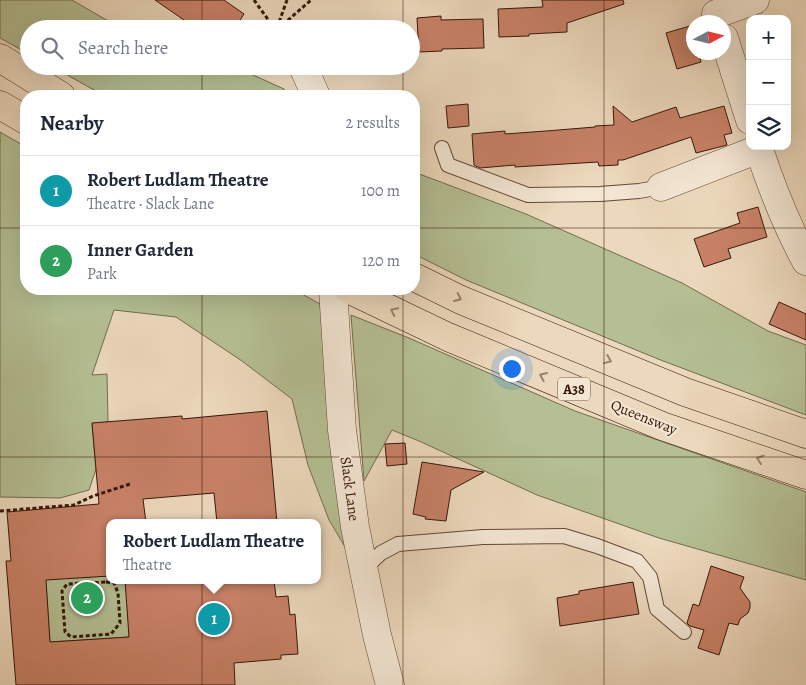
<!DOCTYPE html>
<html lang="en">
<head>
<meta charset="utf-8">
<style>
	:root { --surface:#fff; --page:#f6f6f7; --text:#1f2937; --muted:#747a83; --line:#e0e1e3; --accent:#8f2418 }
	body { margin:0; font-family:Alegreya,serif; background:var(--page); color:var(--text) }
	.controls { position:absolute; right:15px; top:15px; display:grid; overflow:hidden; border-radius:10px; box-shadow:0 5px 20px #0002 }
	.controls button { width:45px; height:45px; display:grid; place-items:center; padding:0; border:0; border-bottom:1px solid var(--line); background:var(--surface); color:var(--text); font:25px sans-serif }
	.compass { position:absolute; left:686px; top:15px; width:45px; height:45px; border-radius:50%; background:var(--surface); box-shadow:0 5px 20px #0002; rotate:83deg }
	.you { position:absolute; left:511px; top:368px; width:18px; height:18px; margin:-12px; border:4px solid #fff; border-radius:50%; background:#1a73e8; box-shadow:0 0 0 8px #1a73e833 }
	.badge { display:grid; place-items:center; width:32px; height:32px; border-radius:50%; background:var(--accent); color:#fff; font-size:16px; font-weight:700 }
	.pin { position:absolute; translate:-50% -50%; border:2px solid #fff; box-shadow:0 1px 5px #0006 }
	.popup { position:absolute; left:106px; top:519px; width:215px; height:65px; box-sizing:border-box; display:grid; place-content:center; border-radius:10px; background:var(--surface); filter:drop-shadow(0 1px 4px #0005); font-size:16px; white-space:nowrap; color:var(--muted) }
	.popup b { font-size:19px; color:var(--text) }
	.popup::after { content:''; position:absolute; left:50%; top:100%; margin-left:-10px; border:10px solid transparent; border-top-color:var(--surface) }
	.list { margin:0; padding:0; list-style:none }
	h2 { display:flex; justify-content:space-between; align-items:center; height:65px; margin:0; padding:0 20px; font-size:21px }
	h2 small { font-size:16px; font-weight:400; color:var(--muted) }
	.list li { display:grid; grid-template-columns:32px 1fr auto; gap:15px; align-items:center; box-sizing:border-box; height:70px; padding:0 20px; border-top:1px solid var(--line) }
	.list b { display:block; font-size:19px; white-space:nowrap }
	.list p { margin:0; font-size:16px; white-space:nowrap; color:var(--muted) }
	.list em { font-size:16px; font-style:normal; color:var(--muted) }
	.icon { flex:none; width:28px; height:28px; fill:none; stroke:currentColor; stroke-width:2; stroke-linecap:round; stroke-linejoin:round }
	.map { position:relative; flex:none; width:806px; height:685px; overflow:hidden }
	.search { position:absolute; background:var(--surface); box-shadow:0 5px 20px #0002; left:20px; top:20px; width:400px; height:55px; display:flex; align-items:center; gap:12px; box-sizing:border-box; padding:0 18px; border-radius:28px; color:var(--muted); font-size:19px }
	.panel { position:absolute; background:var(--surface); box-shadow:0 5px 20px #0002; left:20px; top:90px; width:400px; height:205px; border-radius:20px }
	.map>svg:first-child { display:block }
</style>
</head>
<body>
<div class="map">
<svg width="806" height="685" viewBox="0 0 806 685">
	<rect width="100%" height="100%" fill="#ecd8bc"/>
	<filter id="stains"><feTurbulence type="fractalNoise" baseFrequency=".004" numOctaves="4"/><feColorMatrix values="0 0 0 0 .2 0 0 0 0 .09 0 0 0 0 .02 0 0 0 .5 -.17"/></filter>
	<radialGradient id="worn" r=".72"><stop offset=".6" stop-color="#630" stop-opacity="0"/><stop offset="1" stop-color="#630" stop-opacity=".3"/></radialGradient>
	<g fill="#b4bf93" stroke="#756b4e">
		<polygon points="0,0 72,0 122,29 29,29 29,54 0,38"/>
		<polygon points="51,66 187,66 192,69 220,66 233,66 284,89 290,96 105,96"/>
		<polygon points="0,132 26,147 26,289 293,289 320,304 348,552 329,520 308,465 292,399 242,361 176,317 114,310 92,375 107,374 108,422 92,424 96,469 89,490 60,498 0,497"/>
		<polygon points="414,172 526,214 682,283 768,331 806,345 806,415 658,359 466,280 414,254"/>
		<polygon points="351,315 409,338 575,411 806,492 806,580 659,538 537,495 419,441 392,430 364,481"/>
		<polygon points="45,570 110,570 110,580 125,580 162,635 50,642"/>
	</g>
	<g fill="#c88167" stroke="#361709">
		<polygon points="155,0 224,0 244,14 234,29 197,29"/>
		<polygon points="542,0 623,0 624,4 567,23 567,32 529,34 529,36 499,37 498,9 543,7"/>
		<polygon points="441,16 441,20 483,19 484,48 442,49 442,51 419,52 417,18"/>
		<polygon points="690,26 694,37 694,52 698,52 701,62 677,69 666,33"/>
		<polygon points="468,104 469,126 448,128 446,106"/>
		<polygon points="613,106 632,122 676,107 680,118 724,106 732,133 724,135 727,145 696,153 691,137 623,160 618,160 618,165 599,166 598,162 515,167 515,165 480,168 474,165 472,134 505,131 505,134 546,131 595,127 595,126 614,125"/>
		<polygon points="758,207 767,237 728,249 731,258 704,267 694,239 740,223 737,213"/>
		<polygon points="779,302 806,314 806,340 769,324"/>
		<polygon points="267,411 277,523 217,523 214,493 143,499 146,523 110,523 110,576 46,580 50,642 129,637 125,580 274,580 276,597 288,596 290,615 295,614 298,654 281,655 281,659 234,663 235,685 16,685 6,561 11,561 7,512 99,504 92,423 182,416 182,419"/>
		<polygon points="405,443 407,464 387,466 385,444"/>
		<polygon points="422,462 484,472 451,490 446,521 425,519 426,517 413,514"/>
		<polygon points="711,566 744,577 740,588 750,602 750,608 748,613 740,619 738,625 729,623 719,655 698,648 704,630 690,626 687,623 693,604 699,606"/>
		<polygon points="633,582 639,614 560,626 557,598 579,594 579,591"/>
	</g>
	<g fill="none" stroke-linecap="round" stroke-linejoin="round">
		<defs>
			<g id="service">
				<polyline points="442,148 448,165 528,195 600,194 639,191 661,187"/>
				<polyline points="364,569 381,553 398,544 483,537 564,536 597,546 637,561 650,577 657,609 684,632"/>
			</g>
			<g id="minor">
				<polyline points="716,14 755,0"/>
				<polyline points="724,38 750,120"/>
				<polyline points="302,66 305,71 316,96"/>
				<path d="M758 146C771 186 786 224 806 261"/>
				<polyline points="661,187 759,149"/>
				<polyline points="333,289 342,430 355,527 377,635 390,685"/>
			</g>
			<g id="trunk">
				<polyline points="0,58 61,96"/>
				<polyline points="0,105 26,120"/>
				<polyline points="414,277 461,300 685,392 806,434"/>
				<polyline points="348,289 448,337 662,426 806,475"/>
			</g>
		</defs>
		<use href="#service" stroke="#644736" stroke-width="16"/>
		<use href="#minor" stroke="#644736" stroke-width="29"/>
		<use href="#trunk" stroke="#361709" stroke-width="29"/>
		<g stroke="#361709" stroke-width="3" stroke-dasharray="4 2.5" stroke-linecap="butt">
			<polyline points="254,0 275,29"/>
			<polyline points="277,28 287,0"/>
			<polyline points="278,29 311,0"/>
			<polyline points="0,511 74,505 93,496 130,484"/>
			<polygon points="106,582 114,583 118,593 120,623 111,634 71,637 65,632 62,591 67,584"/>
		</g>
		<use href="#service" stroke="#f3e6d3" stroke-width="14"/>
		<use href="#minor" stroke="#f3e6d3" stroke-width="28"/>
		<use href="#trunk" stroke="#ecd8bc" stroke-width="28"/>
	</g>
	<defs><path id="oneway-chevron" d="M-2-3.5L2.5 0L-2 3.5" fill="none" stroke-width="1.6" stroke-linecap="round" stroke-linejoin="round" transform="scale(1.25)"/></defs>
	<g stroke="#9a816b">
		<use href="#oneway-chevron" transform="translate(458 298) rotate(25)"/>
		<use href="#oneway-chevron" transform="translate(394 311) rotate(-154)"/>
		<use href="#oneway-chevron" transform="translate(608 360) rotate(22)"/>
		<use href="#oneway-chevron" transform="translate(543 376) rotate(-157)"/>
		<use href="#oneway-chevron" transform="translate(760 459) rotate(-161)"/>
	</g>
	<path fill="none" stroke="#361709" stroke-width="1" stroke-opacity="0.55" d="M202 0V29M403 0V29M604 0V685M202 66V96M403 66V96M0 228H26M414 228H806M202 289V685M403 289V685M0 457H806"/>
	<g text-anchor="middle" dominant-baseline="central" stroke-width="4.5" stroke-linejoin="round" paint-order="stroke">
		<rect fill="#f3e6d3" stroke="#6f5546" stroke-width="1" x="558" y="377.5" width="32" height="23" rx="4"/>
		<g font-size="14" font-weight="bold" fill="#361709">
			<text x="574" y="389">A38</text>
		</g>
		<g font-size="15" fill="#361709" stroke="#f3e6d3">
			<text transform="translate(644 417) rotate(22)">Queensway</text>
			<text transform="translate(350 489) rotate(82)">Slack Lane</text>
		</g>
	</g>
	<rect width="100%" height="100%" filter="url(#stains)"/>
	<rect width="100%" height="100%" fill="url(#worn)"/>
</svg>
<div class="controls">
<button>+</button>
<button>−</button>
<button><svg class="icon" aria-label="layers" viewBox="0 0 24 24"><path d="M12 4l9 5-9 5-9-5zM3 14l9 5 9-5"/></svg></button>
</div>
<svg class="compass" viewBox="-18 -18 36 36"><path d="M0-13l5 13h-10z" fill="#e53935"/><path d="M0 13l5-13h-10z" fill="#747a83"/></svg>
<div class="you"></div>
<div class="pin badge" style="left:214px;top:619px;background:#0f9aa8">1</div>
<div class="popup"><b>Robert Ludlam Theatre</b>Theatre</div>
<div class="pin badge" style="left:87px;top:598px;background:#2e9e5b">2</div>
<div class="search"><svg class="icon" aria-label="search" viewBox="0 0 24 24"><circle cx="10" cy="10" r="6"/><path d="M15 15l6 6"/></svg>Search here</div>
<section class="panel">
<h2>Nearby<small>2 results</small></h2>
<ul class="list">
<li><span class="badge" style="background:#0f9aa8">1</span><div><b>Robert Ludlam Theatre</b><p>Theatre · Slack Lane</p></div><em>100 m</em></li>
<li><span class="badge" style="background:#2e9e5b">2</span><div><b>Inner Garden</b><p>Park</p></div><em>120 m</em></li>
</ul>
</section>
</div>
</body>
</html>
